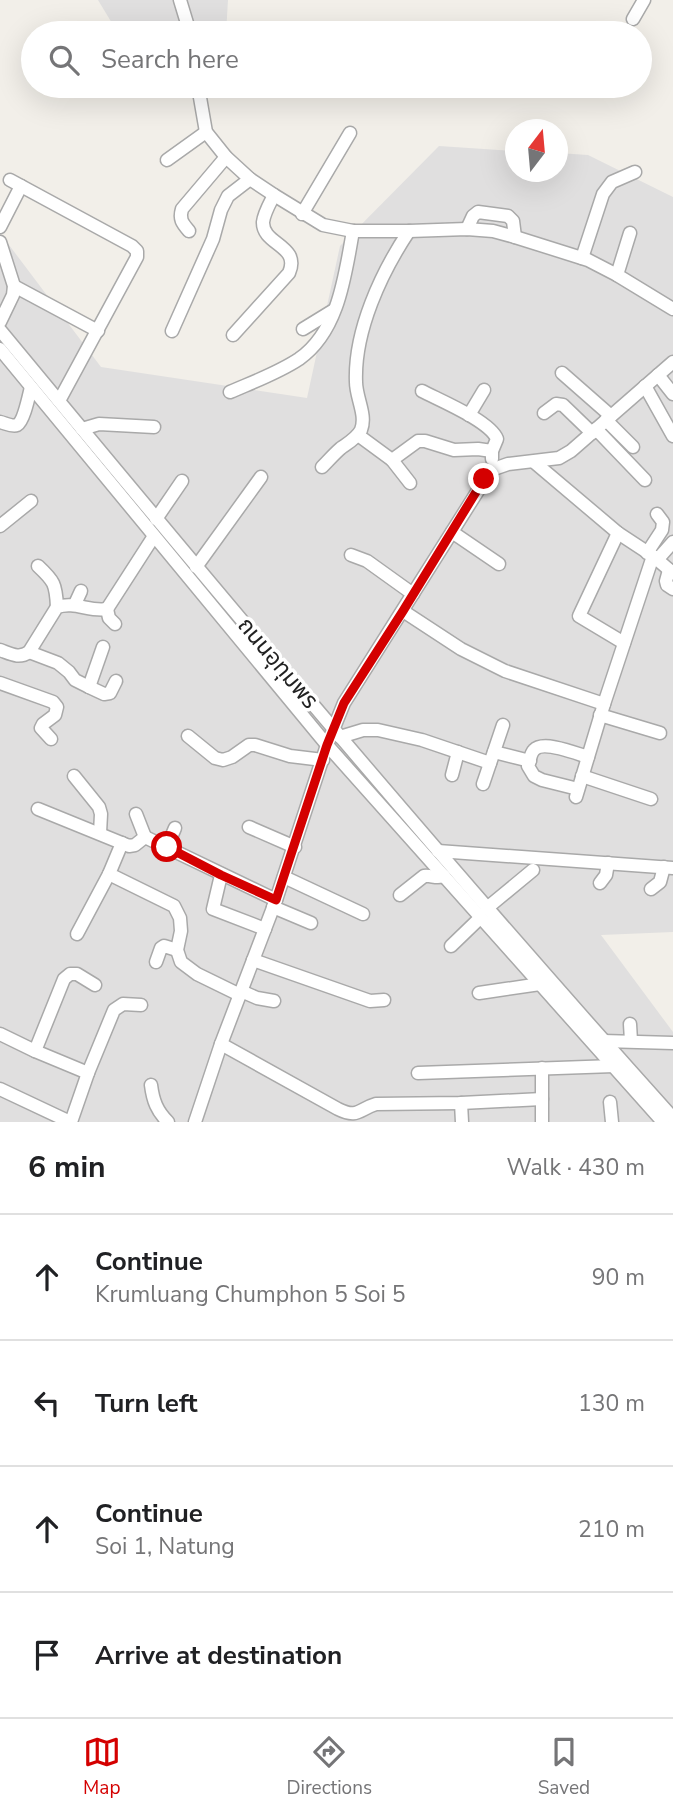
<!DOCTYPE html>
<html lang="en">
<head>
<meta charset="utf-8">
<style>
	:root { --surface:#fff; --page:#f6f6f6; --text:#202124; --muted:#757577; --line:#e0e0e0; --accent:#d40000 }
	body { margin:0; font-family:"Nunito Sans","Noto Sans Thai",sans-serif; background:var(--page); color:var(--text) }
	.compass { position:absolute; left:505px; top:119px; width:63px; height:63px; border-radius:50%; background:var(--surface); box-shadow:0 7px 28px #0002; rotate:16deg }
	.stop { position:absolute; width:21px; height:21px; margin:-16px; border:5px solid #d40000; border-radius:50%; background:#fff }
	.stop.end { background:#d40000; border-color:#fff; box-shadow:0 2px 7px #0008 }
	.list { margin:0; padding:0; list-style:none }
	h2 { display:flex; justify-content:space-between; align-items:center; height:91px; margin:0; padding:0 28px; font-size:30px }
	h2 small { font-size:23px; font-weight:400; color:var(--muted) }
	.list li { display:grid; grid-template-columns:46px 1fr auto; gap:21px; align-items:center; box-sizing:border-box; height:126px; padding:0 28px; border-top:2px solid var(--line) }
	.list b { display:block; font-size:26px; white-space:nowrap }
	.list p { margin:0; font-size:23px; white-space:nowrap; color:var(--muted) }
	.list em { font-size:23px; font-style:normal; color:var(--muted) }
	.icon { flex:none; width:38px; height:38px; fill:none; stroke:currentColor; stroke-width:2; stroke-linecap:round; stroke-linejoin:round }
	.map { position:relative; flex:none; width:673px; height:1122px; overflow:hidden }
	.search { position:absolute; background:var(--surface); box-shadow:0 7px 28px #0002; left:21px; right:21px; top:21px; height:77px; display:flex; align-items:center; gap:18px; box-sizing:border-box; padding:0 24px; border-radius:38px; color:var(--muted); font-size:26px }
	.sheet { height:595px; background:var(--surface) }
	nav { display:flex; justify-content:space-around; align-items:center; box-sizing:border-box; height:98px; border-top:2px solid var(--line); background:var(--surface); font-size:19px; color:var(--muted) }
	nav a { display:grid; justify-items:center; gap:4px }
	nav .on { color:var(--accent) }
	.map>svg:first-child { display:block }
</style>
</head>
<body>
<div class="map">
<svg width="673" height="1122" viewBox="0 0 673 1122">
	<rect width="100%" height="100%" fill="#f2efe9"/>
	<g fill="#e0dfdf">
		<polygon points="98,0 228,0 226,33 118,33"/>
		<polygon points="439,146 515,151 516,172 558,172 558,153 588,155 673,197 673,932 601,935 673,1032 673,1122 0,1122 0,233 101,367 307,398 340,246"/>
	</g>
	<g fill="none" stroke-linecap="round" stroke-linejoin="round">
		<defs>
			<g id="minor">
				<polyline points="180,0 190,33"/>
				<polyline points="633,19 644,0"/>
				<polyline points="198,86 206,132 226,157 250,179 274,195 323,225 353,231 409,231 467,229 493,231 515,237 588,260 617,275 673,309"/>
				<polyline points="167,160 206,132"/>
				<polyline points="10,180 132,246 137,251 137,257 59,401"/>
				<polyline points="302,214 350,133"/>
				<polyline points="0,227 21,186"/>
				<polyline points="467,229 473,216 478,212 508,216 513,221 515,237"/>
				<path d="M189 231C182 223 179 219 182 209L226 157"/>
				<polyline points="0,242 14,286 13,295 0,322"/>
				<polyline points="582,258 603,194 612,182 635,172"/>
				<polyline points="617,275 630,233"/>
				<polyline points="14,286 98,331"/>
				<polyline points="303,329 334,310"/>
				<path d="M0 330C220 596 442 861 673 1118"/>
				<polyline points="172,331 213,239 221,210 228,196 250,179"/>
				<path d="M233 335 289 273C301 245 262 245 263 222 264 213 270 203 274 195"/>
				<polyline points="0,349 327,745 663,1122"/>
				<polyline points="562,373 611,416"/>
				<polyline points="658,375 673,394"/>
				<polyline points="645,386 673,436"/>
				<path d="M422 391C439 400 490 421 497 439L492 451V459"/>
				<path d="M230 392C253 382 278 373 299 359 339 331 345 275 353 231"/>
				<polyline points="544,413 556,404 563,405 592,433"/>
				<polyline points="469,415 484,390"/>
				<polyline points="606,420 633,447"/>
				<path d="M0 422C5 423 12 427 17 425 24 421 29 395 31 387"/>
				<polyline points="82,429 99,424 154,427"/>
				<polyline points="596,429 645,480"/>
				<polyline points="358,435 392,460 418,441 425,441 454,450 478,449 492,451"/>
				<polyline points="392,460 410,483"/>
				<polyline points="534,462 618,533 653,556 673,573"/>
				<path d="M322 467C328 461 334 454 341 448 348 443 357 438 361 430 367 415 356 398 356 382 354 331 381 273 409 231"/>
				<polyline points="156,519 182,481"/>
				<polyline points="0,526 31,501"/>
				<polyline points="452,532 499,564"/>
				<polyline points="618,533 579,616 624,643"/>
				<polyline points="647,553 662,530 663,522 657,514"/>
				<polyline points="351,555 367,561 413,594"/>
				<polyline points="657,560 673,542"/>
				<path d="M38 566C54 581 56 584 57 607"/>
				<polyline points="196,567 261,477"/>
				<polyline points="669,570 666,581 667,585 673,589"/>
				<polyline points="75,604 81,591"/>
				<polyline points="107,609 154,536"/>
				<polyline points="107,609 109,618 115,624"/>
				<polyline points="403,611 461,649 505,671 604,704"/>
				<path d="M0 650C11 654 19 659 29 652L57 607C75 601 89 612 107 609"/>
				<polyline points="29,652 58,663 69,672 75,680 89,687 104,694 110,693 116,681"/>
				<polyline points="0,683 53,702 57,707 55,715 43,724 41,728 51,739"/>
				<polyline points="89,687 103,647"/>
				<polyline points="600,715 660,733"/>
				<polyline points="188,736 215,758 223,760 232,757 249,745 255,745 290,756 323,760"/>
				<polyline points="340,737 363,730 378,730 422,740 490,763"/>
				<polyline points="494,752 530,761"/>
				<polyline points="452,775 458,752"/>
				<polyline points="74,776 99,807 101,814 100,833"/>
				<polyline points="582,776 651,799"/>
				<polyline points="483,784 503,725"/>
				<path d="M578 789 542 780 534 776 528 766C530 761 530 754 534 750 543 740 575 753 588 757"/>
				<polyline points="576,797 604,704 653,556"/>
				<polyline points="38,809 129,846 135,845 145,837 276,900"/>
				<polyline points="136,814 145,837"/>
				<polyline points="249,827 295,847"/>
				<polyline points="122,843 109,874 174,906 180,918 181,931 177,950 181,962 197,974 240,995"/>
				<polyline points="167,847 175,828"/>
				<polyline points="438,851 673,868"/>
				<polyline points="221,875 213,909 265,929"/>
				<polyline points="284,877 363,914"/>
				<polyline points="600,883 606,875 608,863"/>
				<polyline points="651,889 660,882 664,867"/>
				<path d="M400 895 424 876C431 875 437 879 444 876"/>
				<polyline points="273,907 311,923"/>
				<polyline points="487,908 533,870"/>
				<polyline points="77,934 109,874"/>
				<polyline points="451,946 480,918"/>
				<polyline points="253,960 370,1001 384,1000"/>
				<polyline points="156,962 161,948 164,946 177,950"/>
				<polyline points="241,991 257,998 274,1001"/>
				<polyline points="479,993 540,984"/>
				<polyline points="630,1024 631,1041"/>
				<polyline points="0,1034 35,1051 88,1073"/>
				<polyline points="603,1041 673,1043"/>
				<path d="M221 1044 338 1109C358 1119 359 1109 376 1104L461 1103 542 1099"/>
				<polyline points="35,1051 64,979 70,974 77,974 95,985"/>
				<polyline points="542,1068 542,1122"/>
				<polyline points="418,1073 614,1066"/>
				<path d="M151 1085C153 1101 157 1111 168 1122"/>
				<polyline points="0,1089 70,1122"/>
				<polyline points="610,1102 612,1122"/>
				<polyline points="461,1103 462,1122"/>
				<polyline points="71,1122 88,1073 114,1010 123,1004 141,1005"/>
				<polyline points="195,1122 221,1044 276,900 327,745 344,703 491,470 508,464 559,458 571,451 673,362"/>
			</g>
		</defs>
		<use href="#minor" stroke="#a9a9a9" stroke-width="15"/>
		<use href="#minor" stroke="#fff" stroke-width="12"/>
	</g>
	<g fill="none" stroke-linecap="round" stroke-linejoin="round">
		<polyline stroke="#d40000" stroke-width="9" points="167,847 221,875 276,900 327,745 344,703 403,611 484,479"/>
	</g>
	<g text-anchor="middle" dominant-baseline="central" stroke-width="7" stroke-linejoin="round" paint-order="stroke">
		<g font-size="23" fill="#222" stroke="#fff">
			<text transform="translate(278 663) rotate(50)">ถนนอุทุมพร</text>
		</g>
	</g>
</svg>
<svg class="compass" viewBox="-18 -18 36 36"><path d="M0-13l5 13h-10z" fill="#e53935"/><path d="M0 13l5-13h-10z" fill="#757577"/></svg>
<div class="stop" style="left:167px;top:847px"></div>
<div class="stop end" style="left:484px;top:479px"></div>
<div class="search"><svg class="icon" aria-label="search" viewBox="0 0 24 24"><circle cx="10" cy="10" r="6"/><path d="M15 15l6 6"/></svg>Search here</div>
</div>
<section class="sheet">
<h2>6 min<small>Walk · 430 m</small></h2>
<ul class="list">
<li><svg class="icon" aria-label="ahead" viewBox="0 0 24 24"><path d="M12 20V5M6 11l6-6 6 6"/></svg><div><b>Continue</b><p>Krumluang Chumphon 5 Soi 5</p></div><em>90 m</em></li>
<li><svg class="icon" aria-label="left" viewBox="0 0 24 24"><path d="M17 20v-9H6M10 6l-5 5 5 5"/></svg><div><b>Turn left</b></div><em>130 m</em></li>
<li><svg class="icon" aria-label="ahead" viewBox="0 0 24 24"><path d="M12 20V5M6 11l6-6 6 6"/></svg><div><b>Continue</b><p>Soi 1, Natung</p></div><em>210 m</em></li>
<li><svg class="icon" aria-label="arrive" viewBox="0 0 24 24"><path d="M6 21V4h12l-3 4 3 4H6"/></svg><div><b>Arrive at destination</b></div></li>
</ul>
</section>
<nav>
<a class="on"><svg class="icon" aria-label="map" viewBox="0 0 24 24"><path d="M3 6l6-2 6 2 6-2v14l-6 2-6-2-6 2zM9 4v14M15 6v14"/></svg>Map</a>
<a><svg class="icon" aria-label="directions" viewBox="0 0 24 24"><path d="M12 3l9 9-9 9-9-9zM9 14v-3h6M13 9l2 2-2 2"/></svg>Directions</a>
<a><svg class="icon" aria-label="saved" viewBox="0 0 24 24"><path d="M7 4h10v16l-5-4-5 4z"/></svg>Saved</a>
</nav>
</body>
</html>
